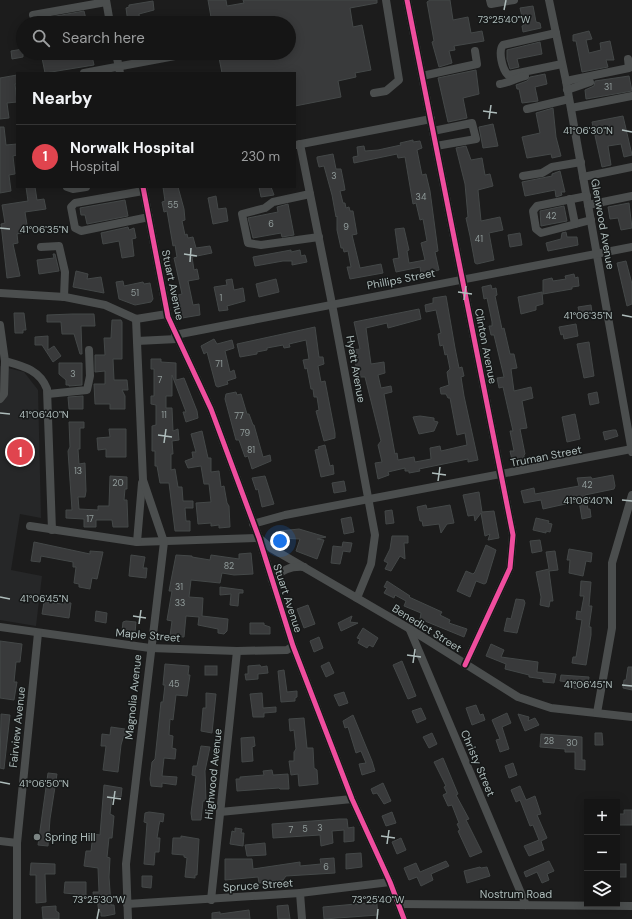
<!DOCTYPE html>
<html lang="en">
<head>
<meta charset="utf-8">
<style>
	:root { --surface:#151515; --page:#1e1e1e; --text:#f1f3f6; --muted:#9d9fa0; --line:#343434; --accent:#7b8483 }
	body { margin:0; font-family:"DM Sans",sans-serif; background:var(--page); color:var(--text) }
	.controls { position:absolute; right:12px; bottom:12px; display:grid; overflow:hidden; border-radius:0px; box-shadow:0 2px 10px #0003 }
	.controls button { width:36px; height:36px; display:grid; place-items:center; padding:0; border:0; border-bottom:1px solid var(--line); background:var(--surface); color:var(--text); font:20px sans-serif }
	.you { position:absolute; left:280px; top:541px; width:14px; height:14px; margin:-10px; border:3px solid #fff; border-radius:50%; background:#1a73e8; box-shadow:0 0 0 6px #1a73e833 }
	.badge { display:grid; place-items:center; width:26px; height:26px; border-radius:50%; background:var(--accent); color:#fff; font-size:13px; font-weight:700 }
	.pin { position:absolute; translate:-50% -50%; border:2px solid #fff; box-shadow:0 1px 4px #0006 }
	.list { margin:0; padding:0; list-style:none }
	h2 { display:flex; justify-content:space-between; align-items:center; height:52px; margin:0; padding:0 16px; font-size:17px }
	h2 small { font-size:13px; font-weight:400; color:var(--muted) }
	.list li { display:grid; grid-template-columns:26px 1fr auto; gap:12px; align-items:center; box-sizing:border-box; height:64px; padding:0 16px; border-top:1px solid var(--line) }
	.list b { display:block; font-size:15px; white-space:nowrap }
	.list p { margin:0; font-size:13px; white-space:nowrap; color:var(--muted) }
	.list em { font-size:13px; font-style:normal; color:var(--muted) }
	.icon { flex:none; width:22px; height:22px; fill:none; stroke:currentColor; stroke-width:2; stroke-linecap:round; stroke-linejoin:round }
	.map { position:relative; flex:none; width:632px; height:919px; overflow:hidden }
	.search { position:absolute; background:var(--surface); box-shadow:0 2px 10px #0003; left:16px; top:16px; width:280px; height:44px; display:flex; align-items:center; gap:10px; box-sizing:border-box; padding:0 14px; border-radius:22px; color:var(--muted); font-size:15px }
	.panel { position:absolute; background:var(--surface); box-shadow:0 2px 10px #0003; left:16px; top:72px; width:280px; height:116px; border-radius:0px }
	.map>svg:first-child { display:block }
</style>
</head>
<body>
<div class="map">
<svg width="632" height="919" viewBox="0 0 632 919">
	<rect width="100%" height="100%" fill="#1c1c1c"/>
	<polygon fill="#262728" points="0,366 24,372 38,390 41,518 20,514 11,570 42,576 36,626 0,620"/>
	<g fill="#393a3b" stroke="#444848">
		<polygon points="208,0 226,0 227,6 244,3 243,0 377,0 377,3 350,8 353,27 362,25 371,70 355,73 356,77 338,81 341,97 295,106 295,73 222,73 218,53 289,53 289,23 212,23"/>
		<polygon points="430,0 450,0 453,20 468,17 471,33 482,31 484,41 454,46 455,50 449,51 452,63 439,67 432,42 434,41 427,2"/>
		<polygon points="153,1 154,10 139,14 140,23 128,23 126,8 129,7 129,5"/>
		<polygon points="533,6 536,22 540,23 541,28 523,32 522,26 524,25 520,8"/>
		<polygon points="84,11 87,23 34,23 34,20"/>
		<polygon points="589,31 592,39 586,40 589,53 601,50 600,43 610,41 614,60 606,60 608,67 582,72 576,41 573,41 573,35"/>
		<polygon points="540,42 542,54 517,59 519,67 510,69 507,59 507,50"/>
		<polygon points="23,49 23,57 12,59 11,51"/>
		<polygon points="41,53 87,53 87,57 92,56 94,65 45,73"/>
		<polygon points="476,70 479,94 463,98 467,118 448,122 438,78"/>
		<polygon points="545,74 547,84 535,87 538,101 522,103 519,89 517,89 516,85 527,81 530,77"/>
		<polygon points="17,75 17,84 15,84 17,102 7,103 9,118 0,119 0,78"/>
		<polygon points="629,76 632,91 586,99 585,90 594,86 595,81"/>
		<polygon points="553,108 556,137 561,156 552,158 551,154 527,158 522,137 540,133 536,113"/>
		<polygon points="623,116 632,155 624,157 621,144 608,146 611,165 602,167 592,122"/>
		<polygon points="493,124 498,146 483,148 479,127"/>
		<polygon points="0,127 4,127 6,145 17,144 17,155 13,156 15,174 9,175 11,191 0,193"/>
		<polygon points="413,140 413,142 420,141 422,148 417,150 422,175 426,174 430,191 438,251 435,252 439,270 421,274 420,267 396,272 393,259 399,258 395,229 404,228 409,250 407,251 409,263 425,260 421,243 427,241 423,219 420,220 416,203 413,204 405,157 398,158 397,154 354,163 353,157 358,156 357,147 364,146 365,151 378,150 401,145 400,143"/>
		<polygon points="466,146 471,160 482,158 485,175 490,174 493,186 478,190 481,221 500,217 503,230 489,233 494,260 477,264 475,263 470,236 466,218 468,217 465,184 456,148"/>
		<polygon points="333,154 336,169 341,169 344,184 345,190 340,191 343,203 345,203 346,208 349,207 350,211 353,211 357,234 352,235 360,268 381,264 383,273 350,279 347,267 351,267 348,251 344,252 343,248 341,248 337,230 337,216 336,217 332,195 324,166 319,167 317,159 317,157"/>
		<polygon points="560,171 565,192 561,192 562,195 556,197 555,190 525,196 522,182 552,176 552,174"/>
		<polygon points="26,187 35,187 37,200 44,199 46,209 25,212 28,231 17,234 18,243 13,244 20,276 7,278 1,224 5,223 2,205 28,201"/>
		<polygon points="163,187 178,187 184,209 185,220 182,221 185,235 187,234 188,238 193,237 196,248 210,246 212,253 192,257 194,270 197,269 199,279 188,281 193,305 199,304 200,315 182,318 178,295 182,294 174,258 177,257 175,245 173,246 167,211 164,212 162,202 165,201"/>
		<polygon points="259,187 271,187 274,195 261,197"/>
		<polygon points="216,196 218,209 226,208 228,221 213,224 208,198"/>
		<polygon points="125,200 128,216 87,224 85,215 81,215 80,208"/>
		<polygon points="629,203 632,228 621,230 618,218 610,219 608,207"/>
		<polygon points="288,204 294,235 282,237 281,233 253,238 248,218 278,212 277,207"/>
		<polygon points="564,206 567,221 541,226 540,211"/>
		<polygon points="128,227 129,230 134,228 136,238 132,239 134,256 122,258 119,241 103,244 101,233"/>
		<polygon points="566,232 567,237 577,237 578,245 548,251 546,243 561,239 562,233"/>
		<polygon points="520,233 522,245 510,247 508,235"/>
		<polygon points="291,250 291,252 300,250 301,256 305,255 307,262 292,265 292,261 283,261 255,266 253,257"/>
		<polygon points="53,254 55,254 59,271 39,274 37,260 54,258"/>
		<polygon points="626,261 632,284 632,304 627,306 617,263"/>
		<polygon points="76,271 88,274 87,279 101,277 104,293 73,287"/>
		<polygon points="574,274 575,278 578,277 579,286 572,287 572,289 543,294 543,280 552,278 553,281 566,279 565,276"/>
		<polygon points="232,279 234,290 243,288 245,301 227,306 228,310 219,311 214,287 227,285 226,280"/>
		<polygon points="276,279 279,292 259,297 256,284"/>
		<polygon points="123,281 124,286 143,282 144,284 150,283 153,299 151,302 135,305 119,299 116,282"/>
		<polygon points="491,285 492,289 496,288 497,295 495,296 502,329 504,328 510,354 514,354 517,368 511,369 514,391 531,387 533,398 522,401 527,428 520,429 525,454 524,455 524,458 512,460 510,451 514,451 510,431 513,431 503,387 499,388 497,378 504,377 494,335 491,335 489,326 492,326 492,322 487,298 484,299 482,287"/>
		<polygon points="542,292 543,304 536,306 536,310 521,314 518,297"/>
		<polygon points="446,296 455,348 459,368 462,367 464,376 461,377 464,396 478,460 468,462 468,459 419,469 420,471 409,473 409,471 405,471 405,468 388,472 389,475 378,479 375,463 382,462 378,445 381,441 365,377 358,377 353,350 360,349 354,322 419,309 421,319 388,328 387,323 366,328 371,364 384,362 385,373 378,375 381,388 391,386 392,392 384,394 395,454 397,453 398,460 414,457 415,462 431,459 430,448 440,446 441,451 467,445 465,433 457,435 450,398 448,398 446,394 441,394 440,388 449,385 447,372 450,369 447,354 445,355 443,345 440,346 438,334 441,333 436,310 426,312 425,305 433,303 433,298"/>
		<polygon points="591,305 592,313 588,315 588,318 581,319 578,307"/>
		<polygon points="14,313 24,313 26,330 23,330 23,333 15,333"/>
		<polygon points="72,314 94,314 95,326 81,326 82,354 80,354 74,334 62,334 61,322 47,322 47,315"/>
		<polygon points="112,320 121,320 122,322 122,359 113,359 114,380 127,380 128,390 122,390 125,396 125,409 110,409 110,404 95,404 94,384 105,384 105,371 95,372 95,355 105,355 104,338 111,338"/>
		<polygon points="576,324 578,336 564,339 563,334 561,335 559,327"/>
		<polygon points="315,327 319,357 323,357 324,364 318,366 321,382 325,381 335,433 335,438 324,441 316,411 319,410 317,397 314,397 313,389 311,389 307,368 305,369 303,360 309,359 306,340 289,344 290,347 284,348 283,345 267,348 267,350 257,352 257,354 240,357 237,344"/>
		<polygon points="48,336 48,350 54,346 61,356 53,362 42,345 35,345 35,337"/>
		<polygon points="214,339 217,344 232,340 234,348 225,351 230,372 234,370 236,378 227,381 228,384 218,387 216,386 207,352 204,354 201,346"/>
		<polygon points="589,342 594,376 584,378 577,344"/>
		<polygon points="151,359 161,359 161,362 176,363 176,380 184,378 197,411 198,418 186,422 183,412 186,412 172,375 172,396 166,396 166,408 172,408 173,431 178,429 179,440 172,441 173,454 171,454 171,470 175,469 178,487 182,487 183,501 193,501 193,508 185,508 186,521 190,521 190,531 175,531 169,483 160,483 157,466 155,466 155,451 152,451 152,426 156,425 156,405 151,404 151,396 154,396 154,369 151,369"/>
		<polygon points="59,363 82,363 82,385 69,386 69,385 66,385 66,380 59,374"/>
		<polygon points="236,392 237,395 241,394 247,414 249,414 253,425 254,425 263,457 270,455 271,461 252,469 248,456 245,457 239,440 236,440 225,399 226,394"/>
		<polygon points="597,392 599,403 590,405 588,394"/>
		<polygon points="83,396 83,409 69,409 68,397"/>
		<polygon points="575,414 580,439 567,442 562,417"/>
		<polygon points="420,416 434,418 434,421 438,422 434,431 419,434 413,417"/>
		<polygon points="69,422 84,422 84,428 80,428 80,449 78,449 79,464 85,463 86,491 85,497 78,497 79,509 98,510 98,506 109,506 110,476 127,477 127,489 125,489 124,500 127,500 128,527 113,527 112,520 96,520 96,527 84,527 84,519 66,518 66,510 72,510 68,451 70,447"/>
		<polygon points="109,429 126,429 126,457 106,457 106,449 98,450 97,438 110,437"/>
		<polygon points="613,430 616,430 618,436 605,440 603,432"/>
		<polygon points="202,431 208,458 211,458 211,472 219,471 221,487 224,486 227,503 229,506 230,527 219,528 219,525 211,526 211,523 198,524 196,503 211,502 209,484 204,484 201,466 188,468 185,461 193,458 192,452 196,452 191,434"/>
		<polygon points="325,445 330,466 333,465 334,474 321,477 315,450 319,449 318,447"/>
		<polygon points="613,475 615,486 614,489 585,495 588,509 590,509 591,517 582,519 579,501 543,509 541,500 524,503 521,491 534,488 535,494 579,486 577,478 591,477 592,479"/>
		<polygon points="265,476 274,504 262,507 258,489 256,490 252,478"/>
		<polygon points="344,481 346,491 334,493 332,483"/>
		<polygon points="479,492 482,512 494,511 499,538 488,540 490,534 485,536 481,513 475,521 474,515 468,516 463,495"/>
		<polygon points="426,505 427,509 450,505 454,523 447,524 441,533 439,524 423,526 422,521 420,521 417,507"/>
		<polygon points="392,510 394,523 386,524 385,511"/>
		<polygon points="351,517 354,532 344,534 341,519"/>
		<polygon points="536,518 549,521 548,523 552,524 550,532 546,531 546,533 533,530"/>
		<polygon points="299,529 326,537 317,539 324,540 317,559 296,551 300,539 280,538 280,531"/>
		<polygon points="392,536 408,536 408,543 404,543 405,559 400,556 391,571 385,569 388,563 384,561 390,549"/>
		<polygon points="540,540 542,551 532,553 530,541"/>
		<polygon points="34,542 90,554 90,551 103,552 97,579 92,578 90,589 79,587 79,584 74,583 76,567 73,567 73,562 41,556 40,562 31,561"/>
		<polygon points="343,542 352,543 350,552 343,551 340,564 331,563 333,546 342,547"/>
		<polygon points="486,545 496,550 486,583 484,584 476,581 470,597 457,591 466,571 473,574 475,572"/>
		<polygon points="569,549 592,553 591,562 586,561 583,576 569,573 570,560 567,560"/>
		<polygon points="555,551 558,570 549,571 553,601 550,601 549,607 540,605 541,597 536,572 549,569 546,552"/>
		<polygon points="251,553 253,574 234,575 222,573 220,583 191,580 189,597 203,598 202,616 228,619 227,631 224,634 218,633 218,629 198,625 199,617 186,616 184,637 170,636 172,621 167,620 172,591 169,591 176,555 192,556 192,557 210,560 211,555 239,559 239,554"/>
		<polygon points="131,555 145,557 143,568 147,568 146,578 129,576"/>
		<polygon points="387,581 410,596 409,597 442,612 440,615 450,620 449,623 467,629 464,637 420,619 421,613 404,606 406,601 395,595 394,598 384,593 387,588 384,587"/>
		<polygon points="581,581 591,582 589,606 592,606 589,627 591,627 591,635 586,665 572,663 573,657 576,657 582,620 576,619 577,611 581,612 584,596 580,596"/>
		<polygon points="220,587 243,590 243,593 239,593 238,606 230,605 231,594 220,595"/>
		<polygon points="516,599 524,600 525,603 517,633 504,631 507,618 511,619"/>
		<polygon points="44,602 62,604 62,602 71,603 69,618 42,614"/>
		<polygon points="308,605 315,624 304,628 297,609"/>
		<polygon points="96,611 107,613 106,623 95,621"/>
		<polygon points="352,616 350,622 358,623 341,631 338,623"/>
		<polygon points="126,621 136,622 135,633 122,631 123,622"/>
		<polygon points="250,623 264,623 264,625 270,627 270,634 250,634"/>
		<polygon points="363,628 378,638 373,647 369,645 367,648 358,643 360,639 357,638"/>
		<polygon points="319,637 323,648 314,652 310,641"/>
		<polygon points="0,641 22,644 20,662 16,662 14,682 17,682 14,700 0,698"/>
		<polygon points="491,644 504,650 501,657 538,662 537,672 556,674 554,683 543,682 543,679 529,677 529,675 505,669 506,664 486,656"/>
		<polygon points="402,661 416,696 408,699 393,665"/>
		<polygon points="329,662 334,673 326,677 321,666"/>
		<polygon points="165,664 189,666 188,675 190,675 187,696 176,695 173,720 170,719 169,735 173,736 172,748 176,749 175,759 164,758 162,776 177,777 176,785 162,783 162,787 151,786 150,779 152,762 155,759 161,702 163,702 165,685 163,685"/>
		<polygon points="260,665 261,667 267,666 268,673 258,674 258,679 246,680 245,674 248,674 248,666"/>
		<rect x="205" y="666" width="12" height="9"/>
		<polygon points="628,667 632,667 632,690 623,688 624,680 626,680"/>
		<polygon points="284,670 287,692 297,691 297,697 295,698 295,701 281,702 278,671"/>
		<polygon points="561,675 589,677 588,686 580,685 580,689 572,688 572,686 568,686 568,682 560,681"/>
		<polygon points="344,692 348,703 339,706 334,695"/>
		<polygon points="206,693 216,694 212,733 201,731 203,708 206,708"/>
		<polygon points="262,693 263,708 276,707 276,712 264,713 264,717 253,717 250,694"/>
		<polygon points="476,705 480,715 483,714 485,720 472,725 466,708"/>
		<polygon points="421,708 426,719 417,723 412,711"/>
		<polygon points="507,713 511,723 502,727 509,749 500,752 496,740 500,739 492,720"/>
		<polygon points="1,714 10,715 4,769 0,768"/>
		<polygon points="518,714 529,717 528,721 535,718 539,725 525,731"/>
		<polygon points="353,715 372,761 375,771 362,775 359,764 366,763 361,751 356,753 348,727 345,728 343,721"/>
		<polygon points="304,718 307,748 313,748 314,768 317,770 318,784 299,786 298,774 291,775 289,761 294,761 294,752 296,749 294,730 290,731 289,719"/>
		<polygon points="111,727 125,729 124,732 127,732 126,738 123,738 121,745 118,772 103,770 106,746 101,746 102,734 110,735"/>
		<polygon points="432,733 437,744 429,748 423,737"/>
		<polygon points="595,733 602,733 603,745 595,745"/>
		<polygon points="541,734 582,737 582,760 585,760 585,770 575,769 575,752 565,752 565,749 540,747"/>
		<polygon points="254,737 255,746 252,747 253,761 242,762 241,738"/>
		<polygon points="201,746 210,747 205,771 206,801 203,801 201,820 192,820 191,813 196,776 192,775 193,766 197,766"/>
		<polygon points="443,758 458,794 456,795 469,819 466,820 482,852 470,857 458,831 460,830 457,824 459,823 452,805 448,806 443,795 447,793 444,787 446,786 434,762"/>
		<polygon points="513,763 517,775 509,778 505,766"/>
		<polygon points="272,770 273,775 288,774 289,789 280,789 279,788 237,791 236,779 240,779 240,777 264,775 263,771"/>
		<polygon points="48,773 57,774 50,819 48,846 38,845"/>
		<polygon points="383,783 391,801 384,804 377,793 373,794 371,789"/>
		<polygon points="104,785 122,788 121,797 112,796 110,814 114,816 112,838 109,838 107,857 110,858 109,877 111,905 114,905 115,914 105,916 101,916 101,912 99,912 97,899 94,899 93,892 99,892 98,868 84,866 86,851 91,851 93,834 100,835"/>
		<polygon points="520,786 526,800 535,796 541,814 537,815 547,838 541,841 544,850 529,856 524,846 539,840 533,825 530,826 520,800 516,802 511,790"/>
		<polygon points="624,810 632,810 632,825 617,825 617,814 624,814"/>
		<polygon points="149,812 164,814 163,822 160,821 159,825 157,838 160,838 159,852 155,852 154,865 144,864 147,823 144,822 145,813"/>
		<polygon points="392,812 396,823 386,826 382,816"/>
		<polygon points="339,819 347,819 348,828 354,827 354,841 344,842 344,830 332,831 333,843 321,846 320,835 273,838 272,824"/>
		<polygon points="235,828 242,829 241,833 244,833 243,846 230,844 232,831 235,832"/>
		<polygon points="181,836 199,839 197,875 195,875 195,878 185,877 187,858 184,857 184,855 172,854 173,838 181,838"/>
		<polygon points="401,838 406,850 397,854 392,842"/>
		<polygon points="265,843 266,855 247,856 245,845"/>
		<polygon points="361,853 362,867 346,869 346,854"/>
		<polygon points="334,858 335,873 286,876 283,880 259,883 258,877 225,880 225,859 252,859 253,869 300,862 300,866 321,864 320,859"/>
		<polygon points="446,861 449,866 431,874 433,880 421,886 417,877 409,880 404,868 416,863 420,872"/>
		<polygon points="549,861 554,871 547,874 549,880 542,883 537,872 526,877 524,872"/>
		<polygon points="31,863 55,864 55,874 45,874 46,902 36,903 36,875 30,875"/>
		<rect x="617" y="864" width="9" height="13"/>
		<polygon points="480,867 481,868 487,867 490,876 467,883 464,871"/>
		<polygon points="142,876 152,876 151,888 142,887"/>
		<polygon points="65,882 86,882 86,895 75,896 75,894 64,893"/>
		<polygon points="376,895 378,915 324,919 323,907 367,903 366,896"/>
		<polygon points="288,905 290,919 278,919 277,906"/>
		<polygon points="56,906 56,911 59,913 59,919 43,919 42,907"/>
		<polygon points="249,910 250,919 212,919 212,913 220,912 220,914"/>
	</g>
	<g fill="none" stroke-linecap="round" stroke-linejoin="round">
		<g stroke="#4b4e4e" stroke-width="8">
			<polyline points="106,0 110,23"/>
			<polyline points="407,0 513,535 510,568 465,665"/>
			<polyline points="490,0 491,4 514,0"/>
			<polyline points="549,0 566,81 632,452"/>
			<polyline points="33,15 106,2"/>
			<path d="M556 33 503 45C498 51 502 69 508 75L562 64"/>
			<polyline points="116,53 120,73"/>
			<polyline points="84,73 191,53"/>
			<polyline points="422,76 477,64 475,51"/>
			<polyline points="566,81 629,68 628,59"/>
			<path d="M500 84C509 83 516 78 525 76"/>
			<polyline points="567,90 590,82"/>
			<polyline points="374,93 386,91 399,80 386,0"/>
			<polyline points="571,108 632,96"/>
			<polyline points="527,109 569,99"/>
			<polyline points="433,131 472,123 476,139 436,146"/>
			<polyline points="300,144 332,304 375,535 371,564 357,598"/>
			<polyline points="296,145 431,119"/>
			<polyline points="523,176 542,173 552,167 581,162"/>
			<polyline points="583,177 632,167"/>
			<polyline points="67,187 73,189 86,187"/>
			<polyline points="143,187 168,317 211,409 259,538 293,646 352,799 390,882 404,919"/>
			<polyline points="143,191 75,203 71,207 75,228 81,231 149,217"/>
			<polyline points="310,194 273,202 265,208 242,214 248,243 261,245 319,237"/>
			<polyline points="587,196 537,206 533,211 536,229 541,233 591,220"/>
			<polyline points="570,199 575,224"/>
			<polyline points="588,205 632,196"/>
			<polyline points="41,247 59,246 65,272 64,297"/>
			<polyline points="0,293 65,297 105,305 136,319 167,314"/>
			<path d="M0 325 5 361C23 366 40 370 47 389L52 530"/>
			<polyline points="175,335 632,247"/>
			<polyline points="137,341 177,339"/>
			<polyline points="48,394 87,390 90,376 89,350"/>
			<polyline points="0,399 4,394 5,361"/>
			<polyline points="253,524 285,515 632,449"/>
			<polyline points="30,526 137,542 259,538"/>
			<polyline points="259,538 271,548 410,629 518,697 551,708 632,717"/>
			<polyline points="137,542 142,483"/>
			<path d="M272 580C282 570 290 566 304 567"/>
			<polyline points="0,627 150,648 237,651 287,650 293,646"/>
			<polyline points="410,630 526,905"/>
			<polyline points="597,713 612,628 612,563 632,495"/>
			<polyline points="220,812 352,799"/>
			<polyline points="0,841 17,843"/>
			<polyline points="300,893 302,919"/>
			<polyline points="211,900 237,651"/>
			<polyline points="127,904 300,893 390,882"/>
			<polyline points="400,904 632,906"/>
			<polyline points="17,919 17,843 38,633"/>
			<polyline points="128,919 126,864 164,542 143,480 136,319"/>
		</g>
		<defs>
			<g id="cycleway">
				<polyline points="407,0 513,535 510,568 465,665"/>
				<polyline points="143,187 168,317 211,409 259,538 293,646 352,799 390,882 404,919"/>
			</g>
		</defs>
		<use href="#cycleway" stroke="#161818" stroke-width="8"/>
		<use href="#cycleway" stroke="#ef4d9e" stroke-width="5"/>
	</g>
	<path fill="none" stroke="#aebcbb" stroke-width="1.5" d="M504 10 506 0M483 111 497 113M489 119 491 105M622 130 632 132M0 228 10 229M184 254 197 256M190 262 191 248M458 292 472 294M464 300 466 286M622 315 632 317M0 413 10 414M158 435 172 437M164 443 166 429M432 473 446 475M438 481 440 467M622 500 632 501M0 597 10 599M133 616 146 618M139 624 141 610M407 655 421 657M413 663 415 649M622 685 632 686M0 782 10 784M107 797 121 799M113 805 115 791M381 836 395 838M387 844 389 830M97 919 99 909M377 919 378 909"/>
	<circle fill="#7b8483" stroke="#161818" stroke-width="1.5" cx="37" cy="837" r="4"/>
	<g text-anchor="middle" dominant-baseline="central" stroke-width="3" stroke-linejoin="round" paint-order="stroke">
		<g font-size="9" fill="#919c9b">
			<text x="608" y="87">31</text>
			<text x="334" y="176">3</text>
			<text x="421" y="197">34</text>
			<text x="173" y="205">55</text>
			<text x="551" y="216">42</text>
			<text x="271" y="224">6</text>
			<text x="346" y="227">9</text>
			<text x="479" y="239">41</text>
			<text x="135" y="293">51</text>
			<text x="221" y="298">1</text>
			<text x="219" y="364">71</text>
			<text x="73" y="374">3</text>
			<text x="160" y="380">7</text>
			<text x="164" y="415">11</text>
			<text x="239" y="416">77</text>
			<text x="245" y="433">79</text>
			<text x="251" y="450">81</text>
			<text x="78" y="471">13</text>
			<text x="118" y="483">20</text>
			<text x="587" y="485">42</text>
			<text x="90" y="519">17</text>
			<text x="229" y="566">82</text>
			<text x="179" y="587">31</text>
			<text x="180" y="603">33</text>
			<text x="174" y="684">45</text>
			<text x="549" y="741">28</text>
			<text x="572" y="743">30</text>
			<text x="320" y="828">3</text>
			<text x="305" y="829">5</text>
			<text x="291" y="830">7</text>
			<text x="326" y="867">6</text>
		</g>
		<g font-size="11" fill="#aebcbb" stroke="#161818">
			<text transform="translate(603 224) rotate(80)">Glenwood Avenue</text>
			<text transform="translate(401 279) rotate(-11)">Phillips Street</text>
			<text transform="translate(173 285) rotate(78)">Stuart Avenue</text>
			<text transform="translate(486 346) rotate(79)">Clinton Avenue</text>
			<text transform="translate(356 369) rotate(80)">Hyatt Avenue</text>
			<text transform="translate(546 456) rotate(-11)">Truman Street</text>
			<text transform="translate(288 598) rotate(72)">Stuart Avenue</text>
			<text transform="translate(427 628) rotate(32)">Benedict Street</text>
			<text transform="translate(148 635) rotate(5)">Maple Street</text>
			<text transform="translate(133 697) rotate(-84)">Magnolia Avenue</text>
			<text transform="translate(17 727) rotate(-84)">Fairview Avenue</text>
			<text transform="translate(478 763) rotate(67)">Christy Street</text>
			<text transform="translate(213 774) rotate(-84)">Highwood Avenue</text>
			<text transform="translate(258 885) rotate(-4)">Spruce Street</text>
			<text x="516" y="894">Nostrum Road</text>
		</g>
		<g font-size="11" fill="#aebcbb" stroke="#161818" text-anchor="start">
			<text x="45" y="837">Spring Hill</text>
		</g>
	</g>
	<g font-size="10" text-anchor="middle" fill="#aebcbb" stroke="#161818" stroke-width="3" stroke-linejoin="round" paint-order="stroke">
		<text x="504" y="23">73°25'40"W</text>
		<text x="588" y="134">41°06'30"N</text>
		<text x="44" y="233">41°06'35"N</text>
		<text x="588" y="319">41°06'35"N</text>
		<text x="44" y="418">41°06'40"N</text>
		<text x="588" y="504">41°06'40"N</text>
		<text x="44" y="602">41°06'45"N</text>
		<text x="588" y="688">41°06'45"N</text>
		<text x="44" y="787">41°06'50"N</text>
		<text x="99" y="903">73°25'30"W</text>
		<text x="378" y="903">73°25'40"W</text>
	</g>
</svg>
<div class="controls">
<button>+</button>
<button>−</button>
<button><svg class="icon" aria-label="layers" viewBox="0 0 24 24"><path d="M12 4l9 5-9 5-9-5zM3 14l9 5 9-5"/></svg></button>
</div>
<div class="you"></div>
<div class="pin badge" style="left:20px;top:452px;background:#e0444e">1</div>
<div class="search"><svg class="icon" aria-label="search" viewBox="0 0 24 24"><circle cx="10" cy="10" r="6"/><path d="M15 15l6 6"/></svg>Search here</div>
<section class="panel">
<h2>Nearby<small></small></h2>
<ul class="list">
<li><span class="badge" style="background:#e0444e">1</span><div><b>Norwalk Hospital</b><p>Hospital</p></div><em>230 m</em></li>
</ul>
</section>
</div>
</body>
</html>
